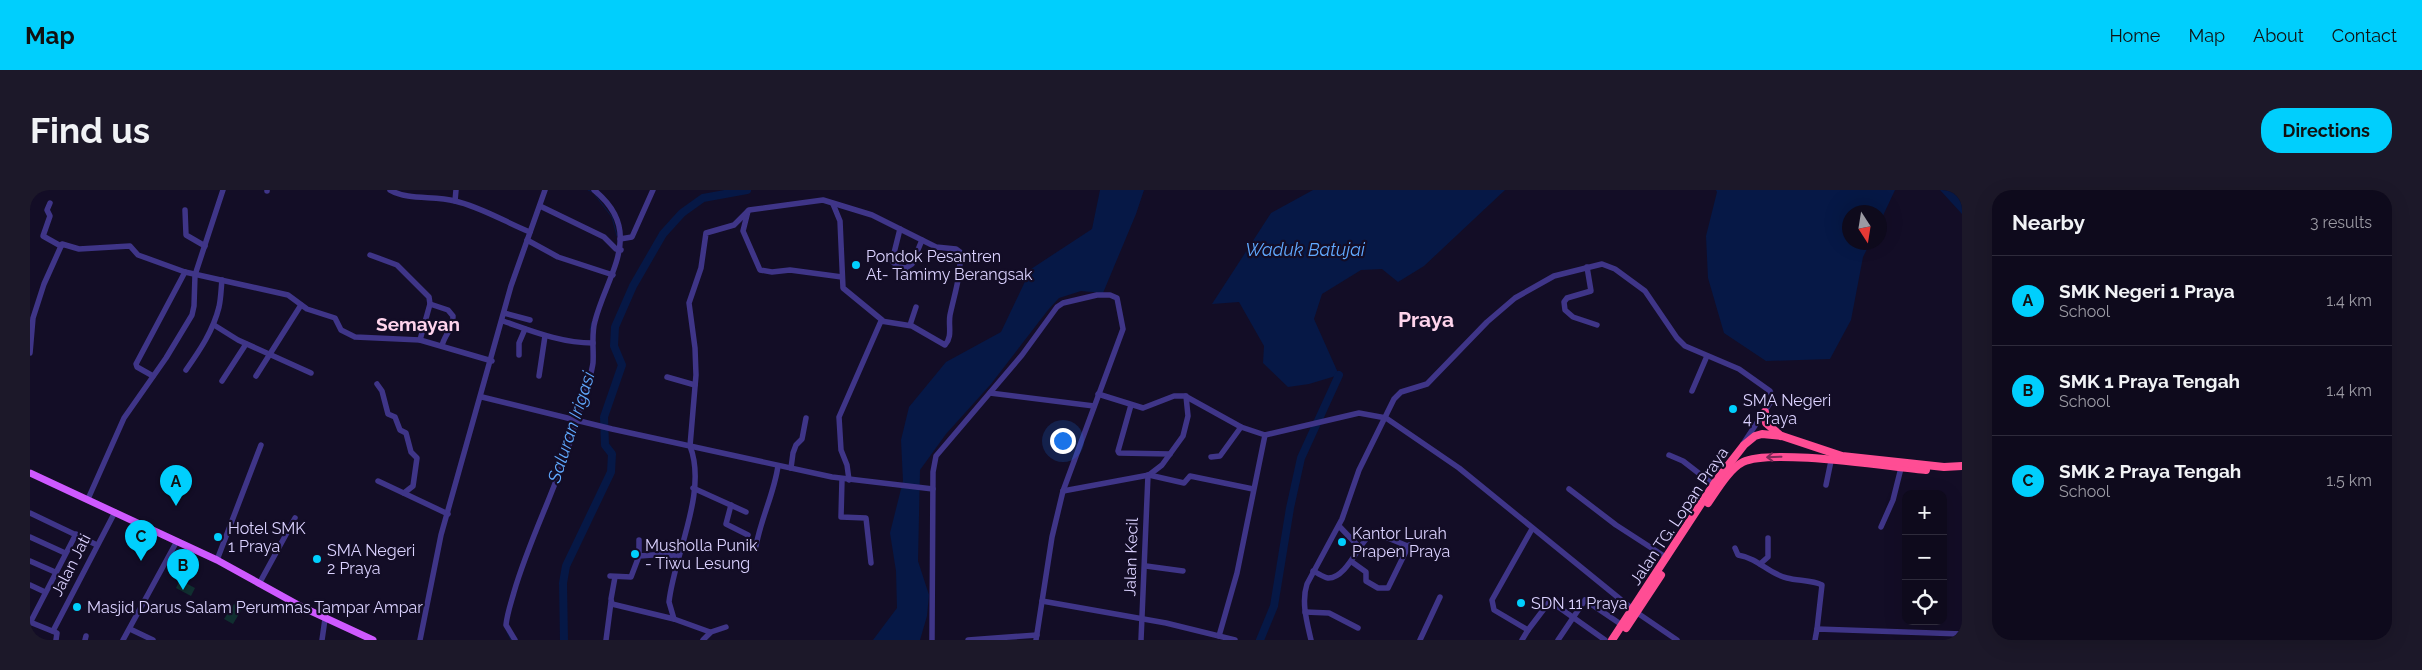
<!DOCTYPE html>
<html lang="en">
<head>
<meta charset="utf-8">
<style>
	:root { --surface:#0e0a1c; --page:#1c1829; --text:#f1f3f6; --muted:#9b9aa3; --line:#2e2b3b; --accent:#00cffd }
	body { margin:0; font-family:Raleway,sans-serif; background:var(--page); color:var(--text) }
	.controls { position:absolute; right:15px; bottom:15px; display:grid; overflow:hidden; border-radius:10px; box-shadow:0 5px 20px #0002 }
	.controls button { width:45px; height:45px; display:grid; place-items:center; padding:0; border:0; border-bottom:1px solid var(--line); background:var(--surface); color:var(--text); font:25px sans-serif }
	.compass { position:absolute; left:1812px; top:15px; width:45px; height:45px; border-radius:50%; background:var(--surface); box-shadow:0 5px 20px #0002; rotate:168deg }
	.you { position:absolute; left:1032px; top:250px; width:18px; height:18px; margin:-12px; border:4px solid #fff; border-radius:50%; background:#1a73e8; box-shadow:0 0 0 8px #1a73e833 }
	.badge { display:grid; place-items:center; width:32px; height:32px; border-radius:50%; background:var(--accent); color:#111; font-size:16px; font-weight:700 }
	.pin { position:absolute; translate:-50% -41px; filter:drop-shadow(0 1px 2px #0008) }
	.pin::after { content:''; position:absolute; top:26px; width:18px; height:15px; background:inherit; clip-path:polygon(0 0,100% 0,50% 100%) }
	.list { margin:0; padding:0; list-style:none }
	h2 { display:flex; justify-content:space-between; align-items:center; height:65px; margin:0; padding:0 20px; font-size:21px }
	h2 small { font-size:16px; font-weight:400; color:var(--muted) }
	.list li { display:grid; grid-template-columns:32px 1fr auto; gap:15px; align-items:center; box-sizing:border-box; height:90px; padding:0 20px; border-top:1px solid var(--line) }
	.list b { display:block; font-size:19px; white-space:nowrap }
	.list p { margin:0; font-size:16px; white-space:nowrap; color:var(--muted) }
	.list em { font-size:16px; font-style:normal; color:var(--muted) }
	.icon { flex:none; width:28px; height:28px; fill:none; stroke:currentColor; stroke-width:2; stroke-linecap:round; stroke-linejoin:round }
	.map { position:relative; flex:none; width:1932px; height:450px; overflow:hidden; border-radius:20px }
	header { display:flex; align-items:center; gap:30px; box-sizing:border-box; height:70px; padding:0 25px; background:var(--accent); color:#111 }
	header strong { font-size:24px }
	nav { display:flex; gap:28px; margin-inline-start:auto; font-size:18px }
	.intro { display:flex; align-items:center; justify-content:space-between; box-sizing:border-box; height:120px; padding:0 30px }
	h1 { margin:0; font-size:35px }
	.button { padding:12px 22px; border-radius:20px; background:var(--accent); color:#111; font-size:18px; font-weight:700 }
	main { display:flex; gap:30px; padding:0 30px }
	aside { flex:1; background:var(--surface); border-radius:20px; box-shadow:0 5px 20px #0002 }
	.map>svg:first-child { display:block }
</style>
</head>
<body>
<header>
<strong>Map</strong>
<nav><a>Home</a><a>Map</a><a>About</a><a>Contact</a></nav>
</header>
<div class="intro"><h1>Find us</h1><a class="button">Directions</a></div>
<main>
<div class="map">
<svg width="1932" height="450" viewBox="0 0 1932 450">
	<rect width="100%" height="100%" fill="#130d26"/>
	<g fill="#102f30">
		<polygon points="150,390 165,398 161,406 146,398"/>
		<polygon points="204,414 212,419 203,434 194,429"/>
	</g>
	<g fill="#061846">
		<polygon points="1070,0 1114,0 1106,24 1073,103 1051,101 1029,108 1018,120 961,194 916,244 890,280 888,371 899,405 897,426 890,450 843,450 867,418 866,381 860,343 873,291 871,250 879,217 916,172 971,142 1001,79 1062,39"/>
		<polygon points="1283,0 1475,0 1394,76 1368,92 1352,79 1331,80 1292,104 1284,129 1309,185 1279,194 1258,197 1233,173 1234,156 1209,112 1182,114 1241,23"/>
		<polygon points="1686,0 1865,0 1850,32 1850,22 1820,22 1820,52 1840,53 1833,67 1821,130 1800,169 1736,171 1694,143 1678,88 1676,46 1687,2"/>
		<polygon points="1910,0 1932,0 1932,24"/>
	</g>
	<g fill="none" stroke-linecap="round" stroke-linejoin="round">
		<g stroke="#061846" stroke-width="1">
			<polyline points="558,0 562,2"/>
			<polyline points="565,5 582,27 587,46"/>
			<polyline points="560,140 562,132"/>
			<polyline points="548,218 553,203"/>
			<polyline points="477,442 481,450"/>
		</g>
		<g stroke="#061846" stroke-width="8">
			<polyline points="534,450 533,393 536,376 581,282 582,264 575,255 574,227 592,175 584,156 585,137 603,96 633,44 652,23 673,8 717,0"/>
			<polyline points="1230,450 1244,416 1260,318 1271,268 1309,185"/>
		</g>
		<g stroke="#3f3588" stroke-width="5.5">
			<path d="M360 0C379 11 404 5 425 11 451 17 475 32 500 42"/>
			<polyline points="237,1 237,0"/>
			<polyline points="425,11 426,0"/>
			<polyline points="20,13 17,20 20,26 13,46 29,55"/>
			<polyline points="803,14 810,31 813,98 852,130"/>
			<polyline points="510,16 574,47 586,59 591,60"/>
			<polyline points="155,20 156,45 175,56"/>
			<polyline points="718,21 713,41 730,80 742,82 760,80 812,87"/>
			<polyline points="870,39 862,71 868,77 876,78 882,74 892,50"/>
			<polyline points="590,49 602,47 623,0"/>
			<polyline points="497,50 528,67 583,85"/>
			<polyline points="340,65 367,75 399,107 400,114 390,150"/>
			<polyline points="1557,77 1561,101 1537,108 1534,112 1535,120 1543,127 1567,135"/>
			<path d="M400 114 418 120 423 126C424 138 414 145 412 156"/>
			<polyline points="474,123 500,130"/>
			<path d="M473 131C502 141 531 153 563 153"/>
			<polyline points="184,135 208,150 281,183"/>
			<polyline points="880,135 886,117"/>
			<polyline points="0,163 3,128 14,94 32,54 49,59 100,56 108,65 155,82 258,105 277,119 305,128 311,140 325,147 390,150 462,171"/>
			<polyline points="489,165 489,153 495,139"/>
			<path d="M156 180C170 160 183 141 189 117 191 108 191 99 192 90"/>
			<polyline points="123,186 107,177 106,174 155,82"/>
			<polyline points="226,186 271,115"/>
			<polyline points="509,186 515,146"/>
			<polyline points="637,187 665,195"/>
			<polyline points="192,191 216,154"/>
			<polyline points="347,194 352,201 358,224 365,227 370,240 376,243 381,262 387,268 383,296 374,303"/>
			<polyline points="1662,201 1677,166"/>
			<polyline points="960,203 1064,216"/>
			<polyline points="1068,204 1113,218 1144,206 1155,206 1211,237 1235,245 1329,223 1356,228 1429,278 1606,422 1647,450"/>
			<polyline points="452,207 582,239 802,287 903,299"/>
			<polyline points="1101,215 1088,261 1089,263 1140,264"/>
			<polyline points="1639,265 1653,271 1684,295"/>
			<polyline points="1181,267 1190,266 1211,237"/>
			<polyline points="761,278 763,263 766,255 772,249 776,228"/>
			<polyline points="1119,285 1132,275 1153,246 1158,226 1156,206"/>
			<polyline points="812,289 811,327 836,328 841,373"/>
			<polyline points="348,291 418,324"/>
			<polyline points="1796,295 1801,271"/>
			<polyline points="663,298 716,322"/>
			<polyline points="1539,299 1586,335 1637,368"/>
			<polyline points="1033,301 1119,285 1154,293 1160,286 1223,299"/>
			<polyline points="58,309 94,228 136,168 162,125 164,116 165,85 193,0"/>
			<polyline points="701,315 696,334 718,345"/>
			<polyline points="0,323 67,355"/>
			<polyline points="1309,336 1330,358"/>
			<polyline points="1851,337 1863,310 1871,278"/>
			<polyline points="0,347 35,363"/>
			<polyline points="609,350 609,366"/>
			<path d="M726 356C731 328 744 304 748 276"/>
			<path d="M1705 358 1708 365C1730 369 1737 383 1757 388 1768 391 1782 390 1792 395L1787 439"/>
			<polyline points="187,370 231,255"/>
			<polyline points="0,371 25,382"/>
			<polyline points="1322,372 1336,382 1336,391 1348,398 1358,398 1379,355"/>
			<polyline points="1730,374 1738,367 1738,348"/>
			<polyline points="1116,376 1153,381"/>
			<path d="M1283 381C1288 383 1293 387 1298 388 1317 389 1330 350 1343 342L1390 361"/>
			<polyline points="580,386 601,387 609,366 637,364 648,367"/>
			<polyline points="585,387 581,409 582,414 644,429"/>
			<polyline points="229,394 265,328"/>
			<polyline points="0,395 15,402"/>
			<polyline points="1012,411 1136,433 1205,450"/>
			<polyline points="1275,422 1299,423 1328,438"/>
			<polyline points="1,431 46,344"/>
			<polyline points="0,432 27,443 26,450"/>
			<polyline points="100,439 123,450"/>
			<polyline points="1498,440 1520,411 1575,450"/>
			<polyline points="23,441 85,322"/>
			<path d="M680 442 644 429 639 412C644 365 678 302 660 256L666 185 665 158 659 113 671 78 676 43 704 35 719 20 793 10 842 25 906 57 926 59 930 62C931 86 925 102 920 125 918 136 923 146 915 155L882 136 851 131 809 227 811 260 817 275 819 290"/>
			<polyline points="1189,446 1207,383 1235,245"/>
			<polyline points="55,450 56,446"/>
			<polyline points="93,450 147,351"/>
			<polyline points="292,450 295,429"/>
			<polyline points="390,450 411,345 481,96 515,0"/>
			<path d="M485 450 476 435C477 424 481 413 484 402 499 350 525 301 541 249 547 227 560 194 563 173 564 159 561 145 565 131 577 84 616 42 564 0"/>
			<polyline points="576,450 581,412"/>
			<polyline points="673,450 681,442 696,437"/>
			<polyline points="902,450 903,282 906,266 992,165 1027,117 1033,113 1067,105 1080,105 1087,108 1093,139 1033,301 1022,347 1006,450"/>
			<polyline points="938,450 1007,445"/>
			<polyline points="1111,450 1118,285"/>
			<path d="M1281 450C1277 432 1271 412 1277 394L1312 329 1329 280 1364 209 1371 202 1397 194 1457 132 1485 108 1524 86 1572 74 1585 79 1615 101 1647 148 1655 156 1709 179 1740 201 1742 206 1740 213 1713 254"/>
			<polyline points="1390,450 1410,407"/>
			<polyline points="1492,450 1498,440 1464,420 1462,410 1502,339"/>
			<polyline points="1528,450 1555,410 1592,435"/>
			<polyline points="1785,450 1787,439 1932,444"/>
		</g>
		<polyline stroke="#ce59ff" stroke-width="7" points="0,283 187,370 272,417 343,450"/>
		<g stroke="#ff4d94" stroke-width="8">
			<polyline points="1735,222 1736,233 1751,246"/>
			<path d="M1678 313C1687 300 1699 279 1713 272 1740 258 1861 277 1896 280"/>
			<polyline points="1596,438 1631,385"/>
			<polyline points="1582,450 1686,291 1714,255 1725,246 1732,244 1752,246 1812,266 1914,277 1932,276"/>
		</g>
	</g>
	<defs><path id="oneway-shaft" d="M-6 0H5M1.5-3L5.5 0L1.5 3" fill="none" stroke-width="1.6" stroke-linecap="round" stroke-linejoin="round" transform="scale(1.25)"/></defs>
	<use stroke="#7d2a58" href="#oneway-shaft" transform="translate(1744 267) rotate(178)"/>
	<g fill="#00cffd" stroke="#130d26" stroke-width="2">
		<circle cx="826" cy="75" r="5"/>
		<circle cx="1703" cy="219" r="5"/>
		<circle cx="188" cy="347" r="5"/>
		<circle cx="1312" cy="352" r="5"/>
		<circle cx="605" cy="364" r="5"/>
		<circle cx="287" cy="369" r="5"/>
		<circle cx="1491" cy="413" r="5"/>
		<circle cx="47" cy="417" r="5"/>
	</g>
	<g text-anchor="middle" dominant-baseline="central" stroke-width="4.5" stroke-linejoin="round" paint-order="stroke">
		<g font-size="16" fill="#dbd2ff" stroke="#130d26" text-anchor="start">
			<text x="836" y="66">Pondok Pesantren<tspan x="836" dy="18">At- Tamimy Berangsak</tspan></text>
			<text x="1713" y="210">SMA Negeri<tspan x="1713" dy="18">4 Praya</tspan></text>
			<text x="198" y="338">Hotel SMK<tspan x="198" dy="18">1 Praya</tspan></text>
			<text x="1322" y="343">Kantor Lurah<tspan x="1322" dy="18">Prapen Praya</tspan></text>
			<text x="615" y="355">Musholla Punik<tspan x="615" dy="18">- Tiwu Lesung</tspan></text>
			<text x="297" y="360">SMA Negeri<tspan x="297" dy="18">2 Praya</tspan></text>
			<text x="1501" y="413">SDN 11 Praya</text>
			<text x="57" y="417">Masjid Darus Salam Perumnas Tampar Ampar</text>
		</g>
		<g font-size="16" fill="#dbd2ff" stroke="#130d26">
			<text transform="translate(1649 326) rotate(-56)">Jalan TG. Lopan Praya</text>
			<text transform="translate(1101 367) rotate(-88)">Jalan Kecil</text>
			<text transform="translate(41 375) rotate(-63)">Jalan Jati</text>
		</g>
		<g font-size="18" font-style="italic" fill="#60a9ff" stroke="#130d26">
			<text x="1275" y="59">Waduk Batujai</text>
			<text transform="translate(541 237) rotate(-72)">Saluran Irigasi</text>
		</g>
		<g font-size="19" font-weight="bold" fill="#ffd4ec" stroke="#130d26">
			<text x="388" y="134">Semayan</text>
		</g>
		<g font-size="21" font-weight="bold" fill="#ffd4ec" stroke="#130d26">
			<text x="1396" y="129">Praya</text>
		</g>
	</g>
</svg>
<div class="controls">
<button>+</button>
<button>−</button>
<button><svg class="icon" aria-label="locate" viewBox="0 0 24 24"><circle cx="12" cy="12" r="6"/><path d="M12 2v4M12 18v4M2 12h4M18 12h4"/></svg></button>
</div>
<svg class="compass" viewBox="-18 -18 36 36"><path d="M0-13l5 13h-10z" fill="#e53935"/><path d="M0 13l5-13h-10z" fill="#9b9aa3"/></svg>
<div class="you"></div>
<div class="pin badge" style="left:146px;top:316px">A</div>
<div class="pin badge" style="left:153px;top:400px">B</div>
<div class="pin badge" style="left:111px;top:371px">C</div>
</div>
<aside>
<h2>Nearby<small>3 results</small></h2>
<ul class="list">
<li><span class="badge">A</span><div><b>SMK Negeri 1 Praya</b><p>School</p></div><em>1.4 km</em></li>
<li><span class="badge">B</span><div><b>SMK 1 Praya Tengah</b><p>School</p></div><em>1.4 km</em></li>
<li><span class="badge">C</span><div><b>SMK 2 Praya Tengah</b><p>School</p></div><em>1.5 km</em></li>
</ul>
</aside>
</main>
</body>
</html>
